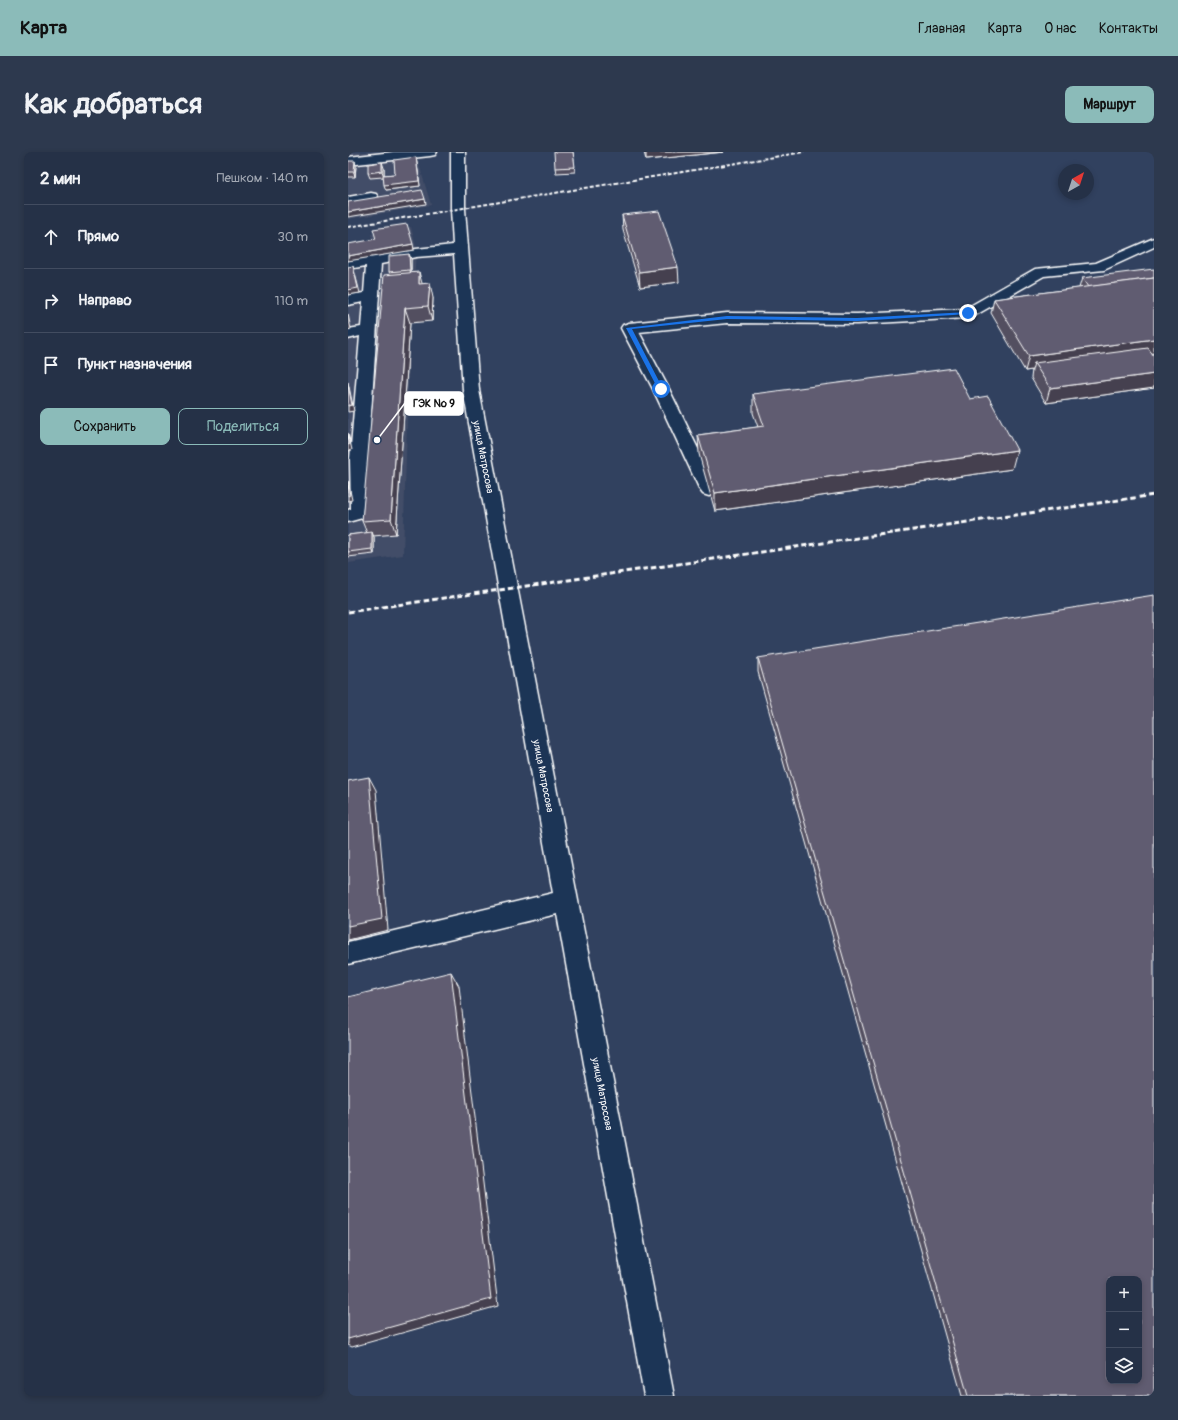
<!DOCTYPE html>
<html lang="ru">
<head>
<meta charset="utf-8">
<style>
	:root { --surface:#253147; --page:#2d394e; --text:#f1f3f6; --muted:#a3a9b4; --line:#424c60; --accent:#8bbbb9 }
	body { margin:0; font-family:Pangolin,sans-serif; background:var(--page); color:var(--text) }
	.controls { position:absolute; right:12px; bottom:12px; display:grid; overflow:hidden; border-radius:8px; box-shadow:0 2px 6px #0003 }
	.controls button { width:36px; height:36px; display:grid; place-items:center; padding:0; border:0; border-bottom:1px solid var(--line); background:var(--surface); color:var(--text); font:20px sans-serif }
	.compass { position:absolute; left:710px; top:12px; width:36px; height:36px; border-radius:50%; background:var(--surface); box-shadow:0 2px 6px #0003; rotate:39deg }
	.stop { position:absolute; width:12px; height:12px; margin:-9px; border:3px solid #1a73e8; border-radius:50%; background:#fff }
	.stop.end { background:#1a73e8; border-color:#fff; box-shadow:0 1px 4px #0008 }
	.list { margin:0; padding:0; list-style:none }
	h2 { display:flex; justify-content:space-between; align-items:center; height:52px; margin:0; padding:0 16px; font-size:17px }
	h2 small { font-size:13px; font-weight:400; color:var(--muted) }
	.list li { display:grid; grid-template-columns:26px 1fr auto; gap:12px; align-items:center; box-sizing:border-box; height:64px; padding:0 16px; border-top:1px solid var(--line) }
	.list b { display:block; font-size:15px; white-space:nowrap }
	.list em { font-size:13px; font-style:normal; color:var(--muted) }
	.actions { display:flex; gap:8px; padding:12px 16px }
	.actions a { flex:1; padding:9px 0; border:1px solid var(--accent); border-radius:8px; text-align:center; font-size:14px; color:var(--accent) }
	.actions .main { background:var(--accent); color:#111 }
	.icon { flex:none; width:22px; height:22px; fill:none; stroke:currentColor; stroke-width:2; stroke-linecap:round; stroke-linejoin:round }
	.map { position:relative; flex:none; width:806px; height:1244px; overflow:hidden; border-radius:8px }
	header { display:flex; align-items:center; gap:24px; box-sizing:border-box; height:56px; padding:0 20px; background:var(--accent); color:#111 }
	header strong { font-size:19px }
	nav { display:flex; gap:22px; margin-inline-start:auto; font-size:14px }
	.intro { display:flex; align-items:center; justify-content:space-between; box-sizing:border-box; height:96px; padding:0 24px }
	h1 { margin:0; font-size:28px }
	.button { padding:10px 18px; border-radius:8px; background:var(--accent); color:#111; font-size:14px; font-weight:700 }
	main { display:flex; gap:24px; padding:0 24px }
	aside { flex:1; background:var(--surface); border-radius:8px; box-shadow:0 2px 6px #0003 }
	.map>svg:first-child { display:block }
</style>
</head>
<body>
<header>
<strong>Карта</strong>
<nav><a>Главная</a><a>Карта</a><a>О нас</a><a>Контакты</a></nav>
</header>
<div class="intro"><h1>Как добраться</h1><a class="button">Маршрут</a></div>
<main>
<aside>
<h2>2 мин<small>Пешком · 140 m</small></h2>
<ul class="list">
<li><svg class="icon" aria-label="ahead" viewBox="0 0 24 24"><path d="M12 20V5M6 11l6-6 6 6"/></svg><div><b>Прямо</b></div><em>30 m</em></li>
<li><svg class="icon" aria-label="right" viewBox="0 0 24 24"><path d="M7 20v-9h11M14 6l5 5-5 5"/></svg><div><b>Направо</b></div><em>110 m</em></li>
<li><svg class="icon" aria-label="arrive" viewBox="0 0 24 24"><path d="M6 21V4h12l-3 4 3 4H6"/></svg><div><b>Пункт назначения</b></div></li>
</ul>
<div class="actions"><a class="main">Сохранить</a><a>Поделиться</a></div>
</aside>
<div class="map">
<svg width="806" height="1244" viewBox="0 0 806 1244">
	<rect width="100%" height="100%" fill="#31415f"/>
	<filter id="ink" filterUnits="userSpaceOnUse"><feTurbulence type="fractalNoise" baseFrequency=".025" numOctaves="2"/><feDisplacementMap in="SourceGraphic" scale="8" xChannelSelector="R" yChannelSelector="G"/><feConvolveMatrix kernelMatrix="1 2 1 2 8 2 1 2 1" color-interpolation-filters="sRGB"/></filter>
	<g filter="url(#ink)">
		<g fill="#434d67">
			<polygon points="0,0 62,0 62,10 70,9 83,53 0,67"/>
			<polygon points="63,75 68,94 66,136 62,171 55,403 0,411 0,97 26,92 23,82"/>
		</g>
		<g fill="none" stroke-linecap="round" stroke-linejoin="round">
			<defs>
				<g id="minor">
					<polygon points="45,0 89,0 87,3 82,4 0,13 0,5"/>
					<polygon points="103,0 117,0 117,57 131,238 326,1244 296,1244 209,762 0,812 0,790 205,741 115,238 106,102 68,105 33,112 20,307 21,361 18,365 0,370 0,358 3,357 2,307 12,184 0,187 0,177 13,175 15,150 0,153 0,143 16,141 18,114 0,117 0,109 68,97 105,93 103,57"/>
					<polygon points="23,41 28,42 30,45 28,48 0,53 0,45"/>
					<polygon points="806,86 806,95 756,118 696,124 626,164 620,166 509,172 379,171 291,180 321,237 370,338 367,342 361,344 355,342 352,338 305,237 273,176 275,173 281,171 379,161 509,162 617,157 687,117 748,111"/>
				</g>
			</defs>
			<use href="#minor" stroke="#fff" stroke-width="3"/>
			<use href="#minor" fill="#1d3557" fill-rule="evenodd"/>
			<polyline stroke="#fff" stroke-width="2" stroke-dasharray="4 2" stroke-linecap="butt" points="0,75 456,0"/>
			<polyline stroke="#fff" stroke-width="3" stroke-dasharray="5.5 3" stroke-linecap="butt" points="0,460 806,343"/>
		</g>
		<g fill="#534f61" stroke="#fff">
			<polygon points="225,0 227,20 208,21 207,16"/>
			<polygon points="296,0 376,0 298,8"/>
			<polygon points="68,5 72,34 38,38 35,25 22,26 20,21 36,16 36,23 47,22"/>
			<polygon points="0,9 8,14 7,25 0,25"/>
			<polygon points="274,63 331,130 292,135 275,78"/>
			<polygon points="61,102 63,107 63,121 74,132 85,146 84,169 62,171 48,382 25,384 26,385 26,402 0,405 0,383 19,381 14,369 42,122 41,120"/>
			<polygon points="734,126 806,204 806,236 698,251 683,226 684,218 677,219 643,161 646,147 731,136"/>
			<polygon points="405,242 622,247 664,317 367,359 351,302 350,283 410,275 405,261"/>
			<polygon points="410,506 806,1244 614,1244 410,520"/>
		</g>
		<g fill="#44404f" stroke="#fff">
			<polygon points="298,0 376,0 298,8"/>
			<polygon points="68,5 72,34 38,38 36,33"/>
			<polygon points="7,9 8,14 7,25 6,20"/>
			<polygon points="34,10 36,16 36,25 34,19"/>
			<polygon points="77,47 78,52 0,65 0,60"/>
			<polygon points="65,92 66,98 0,109 0,104"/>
			<polygon points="61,102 63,107 63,123 62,118"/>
			<polygon points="5,114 12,141 0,143 0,138"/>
			<polygon points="330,115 331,130 292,135 291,120"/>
			<polygon points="71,120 75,135 71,132"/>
			<polygon points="82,131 85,146 84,169 80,154"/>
			<polygon points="57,156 62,171 48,382 43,367"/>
			<polygon points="0,162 3,177 0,178"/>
			<polygon points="806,187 806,201 690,217 686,211 684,218 677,219 681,204"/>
			<polygon points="806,222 806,236 698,251 702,236"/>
			<polygon points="0,230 6,259 0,260"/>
			<polygon points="0,281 4,298 0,299"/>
			<polygon points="669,298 664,317 367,359 367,341"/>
			<polygon points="0,329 4,348 0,349"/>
			<polygon points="24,380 26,385 26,402 24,397"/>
			<polygon points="21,625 28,638 40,778 0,788 0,774"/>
			<polygon points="103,820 111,834 150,1154 4,1195 0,1193 0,1187"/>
		</g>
		<g fill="#615c71" stroke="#fff" fill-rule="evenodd">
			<polygon points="206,0 225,0 227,15 207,16"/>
			<polygon points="68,5 71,29 36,33 35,23 47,22 46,8"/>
			<polygon points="0,9 7,9 6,20 0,20"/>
			<polygon points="34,10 34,19 20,21 20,12"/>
			<polygon points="74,38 77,47 0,60 0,50"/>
			<polygon points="311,59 330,115 291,120 274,63"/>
			<polygon points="59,72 65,92 0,104 0,92 28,87 25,77"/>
			<polygon points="61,102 62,118 41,120 41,104"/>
			<polygon points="5,114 10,136 0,138 0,115"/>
			<polygon points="806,117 806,126 740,135 734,126"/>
			<polygon points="71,120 71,132 82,131 80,154 57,156 43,367 14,369 36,123"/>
			<polygon points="806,126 806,187 681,204 646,147"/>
			<polygon points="800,196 806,204 806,222 702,236 686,211"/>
			<polygon points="606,216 622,247 640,244 669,298 367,341 350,283 416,274 405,242"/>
			<polygon points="0,232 4,253 0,254"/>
			<polygon points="0,284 2,292 0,293"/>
			<polygon points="0,333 2,343 0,344"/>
			<polygon points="24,380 24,397 0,400 0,383"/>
			<path d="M806 443V1244H620L410 506ZM761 1127H791V1229H761Z"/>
			<polygon points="21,625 34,767 0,774 0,629"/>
			<polygon points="103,820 143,1147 0,1187 0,845"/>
		</g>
	</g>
	<polygon fill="#1a73e8" points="620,160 621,162 509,169 379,167 284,177 315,237 313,238 310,237 278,176 379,164 509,166"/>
	<g text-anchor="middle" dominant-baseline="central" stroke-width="3.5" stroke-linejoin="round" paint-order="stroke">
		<g font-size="10" fill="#fff" stroke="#1d3557">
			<text transform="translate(135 305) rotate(79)">улица Матросова</text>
			<text transform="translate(195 624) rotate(79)">улица Матросова</text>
			<text transform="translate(254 942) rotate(79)">улица Матросова</text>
		</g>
	</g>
	<path fill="none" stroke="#fff" stroke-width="1.5" d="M29 288L57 251"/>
	<circle fill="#fff" stroke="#1d3557" stroke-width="1.5" cx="29" cy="288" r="4"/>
	<rect fill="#fff" stroke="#fff" stroke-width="1.5" x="57" y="240" width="58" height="23" rx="4"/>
	<g font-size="11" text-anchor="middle" font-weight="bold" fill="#111">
		<text x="86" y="255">ГЭК № 9</text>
	</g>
</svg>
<div class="controls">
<button>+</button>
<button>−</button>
<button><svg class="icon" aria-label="layers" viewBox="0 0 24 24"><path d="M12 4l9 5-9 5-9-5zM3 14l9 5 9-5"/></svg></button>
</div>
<svg class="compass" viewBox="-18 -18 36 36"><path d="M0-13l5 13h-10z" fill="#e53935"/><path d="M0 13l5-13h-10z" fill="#a3a9b4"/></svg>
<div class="stop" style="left:313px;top:237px"></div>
<div class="stop end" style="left:620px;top:161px"></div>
</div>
</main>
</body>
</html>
